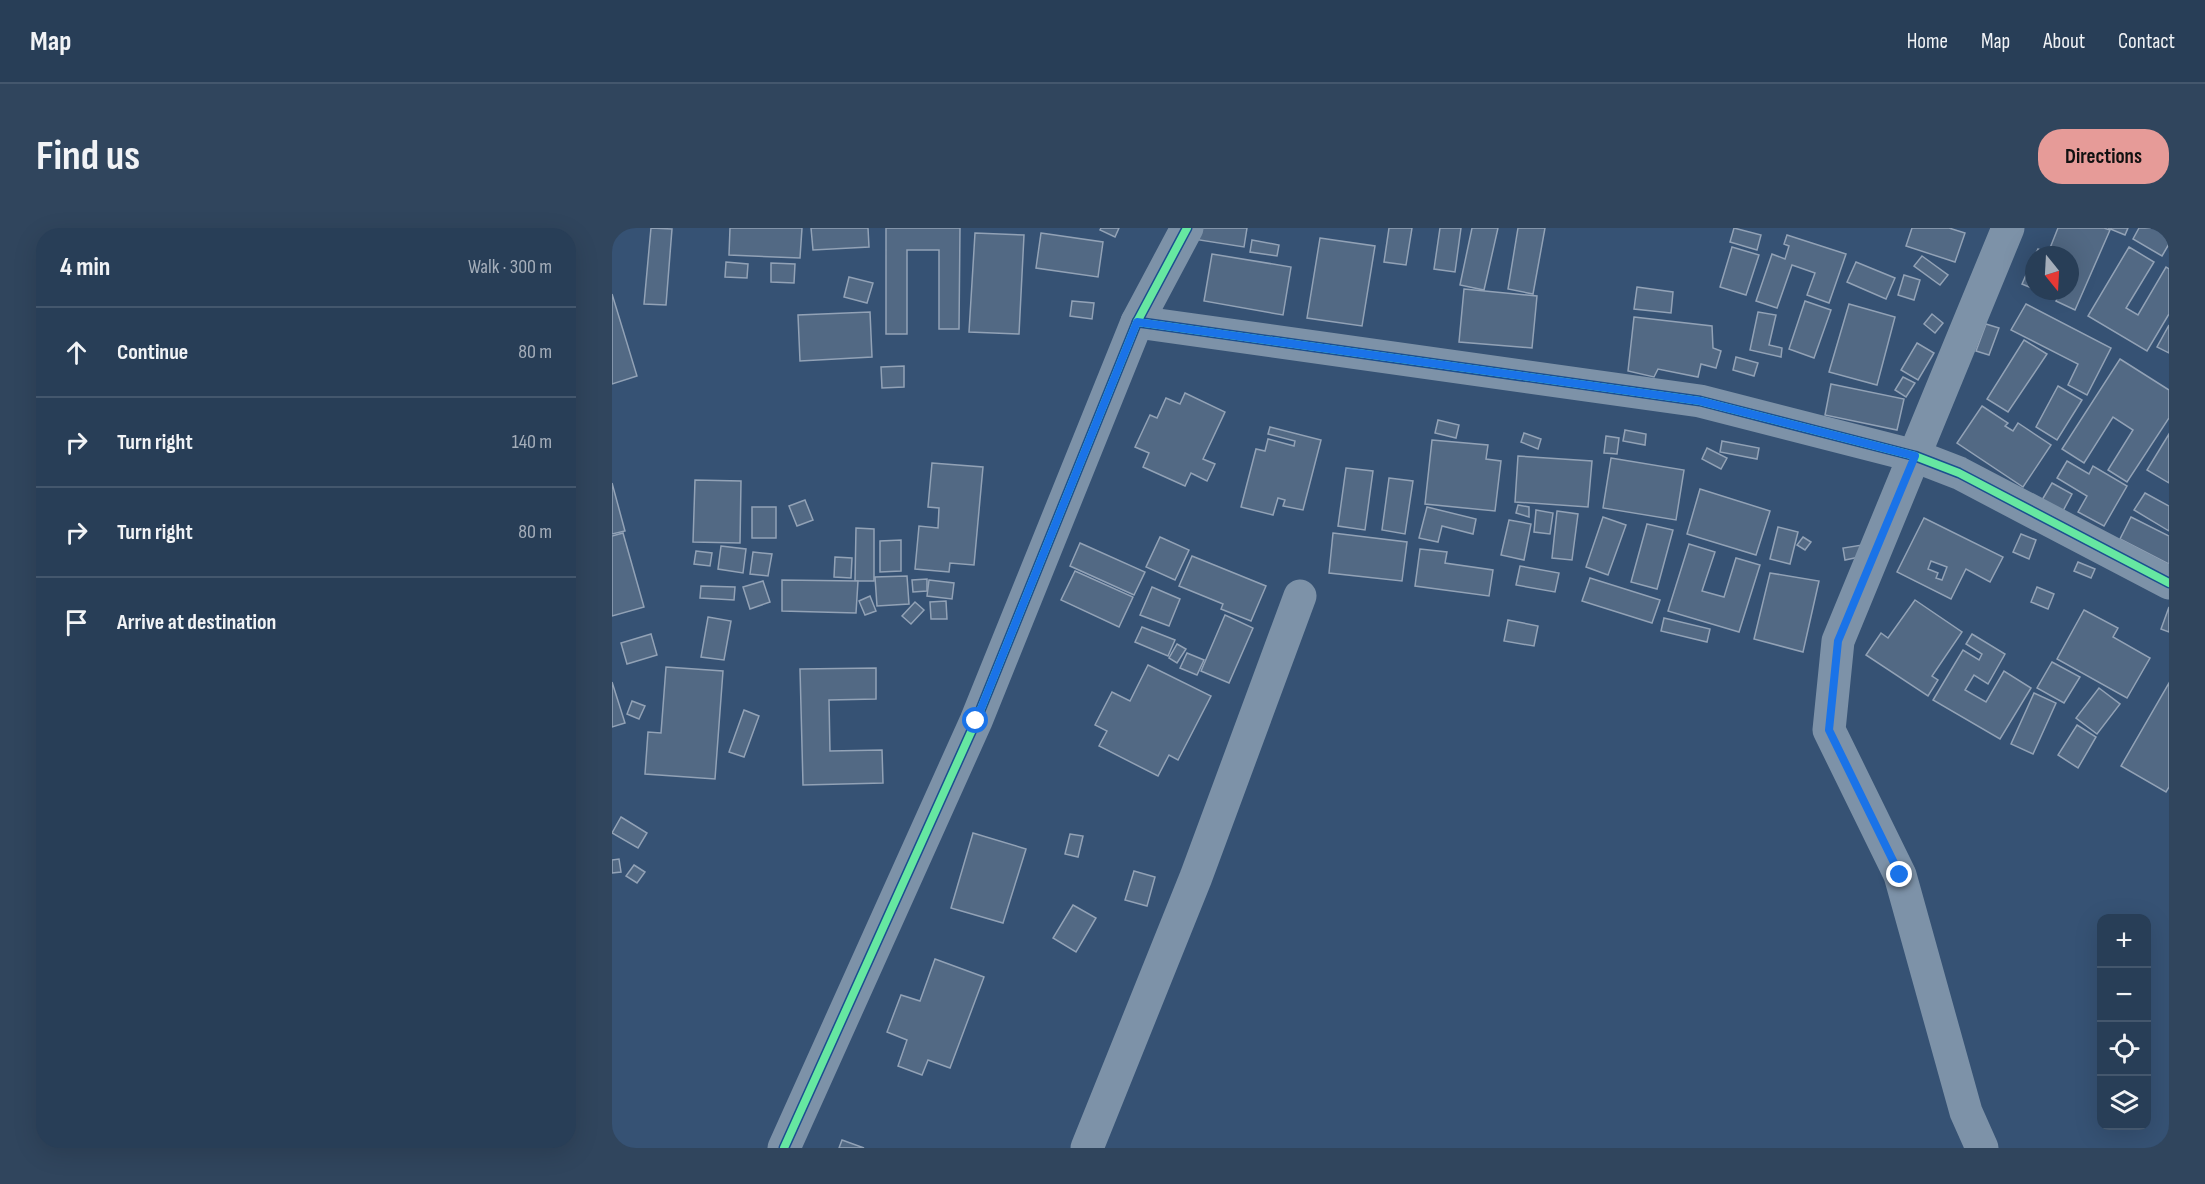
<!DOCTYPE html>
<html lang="en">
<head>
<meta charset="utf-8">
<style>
	:root { --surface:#283e57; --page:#30455d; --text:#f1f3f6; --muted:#a5aeba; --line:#44576d; --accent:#e69b98 }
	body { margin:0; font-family:"Sofia Sans Condensed",sans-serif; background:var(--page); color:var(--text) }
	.controls { position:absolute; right:18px; bottom:18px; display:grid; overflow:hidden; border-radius:12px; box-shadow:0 6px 24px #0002 }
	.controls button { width:54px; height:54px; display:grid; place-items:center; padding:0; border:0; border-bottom:2px solid var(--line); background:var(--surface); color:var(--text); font:30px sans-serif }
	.compass { position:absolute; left:1413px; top:18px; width:54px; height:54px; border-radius:50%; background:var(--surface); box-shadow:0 6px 24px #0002; rotate:162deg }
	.stop { position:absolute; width:18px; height:18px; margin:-14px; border:4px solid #1a73e8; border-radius:50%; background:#fff }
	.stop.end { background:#1a73e8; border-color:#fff; box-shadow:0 2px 6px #0008 }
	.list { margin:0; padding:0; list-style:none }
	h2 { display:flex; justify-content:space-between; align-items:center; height:78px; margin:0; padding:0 24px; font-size:26px }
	h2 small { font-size:20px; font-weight:400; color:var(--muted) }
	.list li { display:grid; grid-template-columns:39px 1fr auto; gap:18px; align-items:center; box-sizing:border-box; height:90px; padding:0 24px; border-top:2px solid var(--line) }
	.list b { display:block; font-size:22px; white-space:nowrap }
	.list em { font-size:20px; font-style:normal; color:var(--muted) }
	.icon { flex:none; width:33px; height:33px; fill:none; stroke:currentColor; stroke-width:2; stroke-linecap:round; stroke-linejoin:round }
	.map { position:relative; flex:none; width:1557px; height:920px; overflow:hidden; border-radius:24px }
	header { display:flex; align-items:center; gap:36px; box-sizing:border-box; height:84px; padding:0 30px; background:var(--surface); border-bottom:2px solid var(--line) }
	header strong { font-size:28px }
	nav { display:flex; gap:33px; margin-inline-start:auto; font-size:21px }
	.intro { display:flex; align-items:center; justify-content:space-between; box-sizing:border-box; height:144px; padding:0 36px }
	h1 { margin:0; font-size:42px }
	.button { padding:15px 27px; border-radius:24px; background:var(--accent); color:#111; font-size:21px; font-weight:700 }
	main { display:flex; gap:36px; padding:0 36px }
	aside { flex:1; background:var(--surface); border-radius:24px; box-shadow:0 6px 24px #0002 }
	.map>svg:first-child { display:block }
</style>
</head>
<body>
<header>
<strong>Map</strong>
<nav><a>Home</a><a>Map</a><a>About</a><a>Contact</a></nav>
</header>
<div class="intro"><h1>Find us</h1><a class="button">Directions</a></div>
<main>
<aside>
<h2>4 min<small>Walk · 300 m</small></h2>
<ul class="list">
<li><svg class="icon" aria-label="ahead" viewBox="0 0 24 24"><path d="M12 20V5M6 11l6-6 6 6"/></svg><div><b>Continue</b></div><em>80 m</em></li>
<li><svg class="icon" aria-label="right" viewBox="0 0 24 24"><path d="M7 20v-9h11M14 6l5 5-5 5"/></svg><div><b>Turn right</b></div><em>140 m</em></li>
<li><svg class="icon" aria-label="right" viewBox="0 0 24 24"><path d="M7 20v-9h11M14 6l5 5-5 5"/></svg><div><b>Turn right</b></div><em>80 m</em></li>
<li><svg class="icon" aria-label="arrive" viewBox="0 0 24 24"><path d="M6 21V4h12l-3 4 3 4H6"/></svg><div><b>Arrive at destination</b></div></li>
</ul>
</aside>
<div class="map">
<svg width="1557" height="920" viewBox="0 0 1557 920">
	<rect width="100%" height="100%" fill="#365274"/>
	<g fill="#526984" stroke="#92a2b6" stroke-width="1.5" fill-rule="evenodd">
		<polygon points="39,0 60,1 54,77 32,76"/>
		<polygon points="118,0 190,0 188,30 117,27"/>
		<polygon points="199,0 256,0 257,19 201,22"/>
		<polygon points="274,0 348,0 347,101 327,101 327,22 295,22 295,106 274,106"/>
		<polygon points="489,0 507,0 503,9 488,2"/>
		<polygon points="583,0 635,0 632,19 581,11"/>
		<polygon points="777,0 800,0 794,37 772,34"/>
		<polygon points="828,0 849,0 843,44 822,41"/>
		<polygon points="860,0 886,0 872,62 848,57"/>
		<polygon points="906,0 933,0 921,66 896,61"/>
		<polygon points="1122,0 1149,7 1145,22 1118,14"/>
		<polygon points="1300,0 1337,0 1353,5 1343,34 1294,18"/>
		<polygon points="1446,0 1492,0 1498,2 1463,82 1444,73 1448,63 1458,63 1458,27 1423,27 1426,21 1436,25"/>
		<polygon points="1496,0 1516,0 1513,7"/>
		<polygon points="1527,0 1557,0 1557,16 1550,28 1521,11"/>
		<polygon points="363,5 412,7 407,106 357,104"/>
		<polygon points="429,5 491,14 486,49 424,40"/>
		<polygon points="1175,7 1234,26 1217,75 1195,67 1203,45 1180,37 1165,80 1144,73 1160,26 1173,31 1177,18 1172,16"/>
		<polygon points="708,10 763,18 750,98 695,90"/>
		<polygon points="640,12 667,17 665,28 638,24"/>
		<polygon points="1120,19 1147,27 1134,67 1108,59"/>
		<polygon points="1517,19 1542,34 1514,80 1526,87 1554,39 1557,41 1557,86 1535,123 1476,88"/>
		<polygon points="600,26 679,39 671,87 592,73"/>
		<polygon points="1310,28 1336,47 1328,57 1302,38"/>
		<polygon points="1422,29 1422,61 1410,56"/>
		<polygon points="114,34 136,36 135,50 113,49"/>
		<polygon points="1244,34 1283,50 1274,71 1235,54"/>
		<polygon points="159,35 183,36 182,55 159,54"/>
		<polygon points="1292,47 1308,52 1302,72 1286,67"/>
		<polygon points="237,49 261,55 255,75 232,69"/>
		<polygon points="1025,59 1061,64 1059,85 1022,81"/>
		<polygon points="852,61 925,68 920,120 847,114"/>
		<polygon points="0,66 25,148 0,156"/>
		<polygon points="460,73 482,75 480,91 458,88"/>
		<polygon points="1193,73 1219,82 1202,130 1177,121"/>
		<polygon points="1237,76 1283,89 1265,157 1217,144"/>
		<polygon points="1414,76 1499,120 1475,167 1456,157 1466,136 1399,102"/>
		<polygon points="258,84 260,129 188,133 186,87"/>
		<polygon points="1146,84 1164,87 1157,117 1170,120 1169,129 1138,122"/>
		<polygon points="1320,86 1331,95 1323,105 1312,96"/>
		<polygon points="1022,89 1100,98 1101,120 1109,123 1104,140 1089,136 1086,149 1046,141 1042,149 1016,143"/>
		<polygon points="1374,96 1387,100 1377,127 1364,123"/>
		<polygon points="1557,97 1557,125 1545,119"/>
		<polygon points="1412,112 1435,126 1396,184 1375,171"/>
		<polygon points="1305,115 1322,125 1306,152 1289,142"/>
		<polygon points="1124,129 1146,135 1142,148 1121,142"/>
		<polygon points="1508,131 1557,162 1557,190 1515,254 1496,242 1521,202 1501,189 1472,235 1450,221"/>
		<polygon points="292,138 292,159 270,160 269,139"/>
		<polygon points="1291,149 1303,155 1294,169 1283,162"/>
		<polygon points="1219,156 1292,171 1285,202 1213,187"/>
		<polygon points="1446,158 1470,172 1445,212 1424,199"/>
		<polygon points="573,165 613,184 591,231 603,236 595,253 579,245 573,258 531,239 537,225 523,219 538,187 545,190 554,170 568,176"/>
		<polygon points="1370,178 1396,195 1393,198 1401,203 1406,195 1439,217 1411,259 1345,215"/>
		<polygon points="826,192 847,197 844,210 823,205"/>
		<polygon points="658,199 709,212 691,282 671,278 673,272 666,270 661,287 629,279 644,221 653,223 656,211 682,218 683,213 656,206"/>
		<polygon points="1013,202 1034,206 1033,217 1011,213"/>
		<polygon points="912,205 929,211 926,221 909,214"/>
		<polygon points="1557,206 1557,255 1535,242"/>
		<polygon points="994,208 1007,210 1005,226 992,225"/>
		<polygon points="820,212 876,217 874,231 889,233 883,283 813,276"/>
		<polygon points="1110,213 1147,220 1145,231 1108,224"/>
		<polygon points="1095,220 1115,230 1109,241 1090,231"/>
		<polygon points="906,228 980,233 976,279 903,274"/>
		<polygon points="999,230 1072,242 1064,292 991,280"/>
		<polygon points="1455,233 1477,246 1481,238 1515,258 1492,298 1466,284 1475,268 1445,250"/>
		<polygon points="320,235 371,239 362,337 338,335 337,344 303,341 307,298 326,300 327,280 316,279"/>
		<polygon points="734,240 761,243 753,302 726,298"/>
		<polygon points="777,250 801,253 793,306 770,302"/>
		<polygon points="83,252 129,253 128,315 81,314"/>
		<polygon points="0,255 13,303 0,306"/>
		<polygon points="1440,255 1460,266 1451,283 1430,272"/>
		<polygon points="1088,261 1158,283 1144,327 1075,306"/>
		<polygon points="1533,265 1557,278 1557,303 1522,282"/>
		<polygon points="193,272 201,292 185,298 177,278"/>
		<polygon points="906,277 917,279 917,289 904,285"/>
		<rect x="140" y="279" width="24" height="31"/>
		<polygon points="815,279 864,291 861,306 830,298 826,314 807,310"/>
		<polygon points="924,282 941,285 938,306 922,304"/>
		<polygon points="945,283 966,286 960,332 940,330"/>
		<polygon points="991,289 1014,297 996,347 974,339"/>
		<polygon points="1519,289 1557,308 1557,336 1508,311"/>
		<path d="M1312 290 1391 329 1378 354 1354 341 1339 371 1285 344ZM1319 333 1335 339 1330 352 1324 350 1326 345 1316 341Z"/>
		<polygon points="897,292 919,296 912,332 889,327"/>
		<polygon points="1035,296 1061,302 1045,361 1019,354"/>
		<polygon points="1166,299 1186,304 1178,336 1158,331"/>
		<polygon points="244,300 262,301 262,353 243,353"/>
		<polygon points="11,305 32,379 0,388 0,308"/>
		<polygon points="721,305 795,314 790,353 717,345"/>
		<polygon points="1409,306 1424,312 1417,331 1401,324"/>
		<polygon points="548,309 577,322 563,352 534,339"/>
		<polygon points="1191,309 1199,314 1193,322 1185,317"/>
		<polygon points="289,312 289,343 268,344 268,313"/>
		<polygon points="468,315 533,344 522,367 458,338"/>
		<polygon points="1077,316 1103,324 1090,363 1112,369 1124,330 1148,337 1127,404 1056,383"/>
		<polygon points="1250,317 1252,328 1233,332 1231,320"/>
		<polygon points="109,318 134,321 131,345 106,341"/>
		<polygon points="808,321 835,324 833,335 881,342 877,368 803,358"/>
		<polygon points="84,323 100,325 98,338 82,336"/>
		<polygon points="141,324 160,326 156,348 138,346"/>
		<polygon points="580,328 654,358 639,393 609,381 611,376 567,358"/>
		<polygon points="223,329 240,330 239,350 222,349"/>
		<polygon points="1466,334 1483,341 1479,350 1462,343"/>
		<polygon points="908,338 947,345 943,364 904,357"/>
		<polygon points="463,343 521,369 507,399 449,372"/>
		<polygon points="1158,345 1207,353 1191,424 1142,411"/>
		<polygon points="295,348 297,376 265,378 263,349"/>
		<polygon points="978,350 1048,372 1040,395 970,373"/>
		<polygon points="315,351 315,363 301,364 300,352"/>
		<polygon points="170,352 246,353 244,385 170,383"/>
		<polygon points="317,352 342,355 340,371 315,368"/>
		<polygon points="151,353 158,374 138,381 131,359"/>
		<polygon points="89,358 123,359 122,372 88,370"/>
		<polygon points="540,359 568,371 557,398 528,387"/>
		<polygon points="1425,359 1442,366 1436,381 1419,374"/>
		<polygon points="258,368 264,383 253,387 247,373"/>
		<polygon points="1303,372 1350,404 1320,448 1326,452 1316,468 1254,427 1269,405 1276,410"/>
		<polygon points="334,373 335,391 319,391 318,374"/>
		<polygon points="303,374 312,382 299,396 290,388"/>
		<polygon points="1557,379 1557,404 1549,401"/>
		<polygon points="1472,382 1506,400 1501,409 1538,430 1515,470 1445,431"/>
		<polygon points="613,387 641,400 617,455 589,443"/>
		<polygon points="96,389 119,393 112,432 89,429"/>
		<polygon points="1052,390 1098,401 1095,414 1049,403"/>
		<polygon points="896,392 926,398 922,418 892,413"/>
		<polygon points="530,399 563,412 556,428 523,414"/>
		<polygon points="39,406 45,427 15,436 9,415"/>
		<polygon points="1360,406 1393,426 1376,456 1362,447 1353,462 1374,474 1392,443 1419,460 1388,511 1321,472 1351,422 1367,432 1370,426 1354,416"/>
		<polygon points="565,416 574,421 565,435 557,430"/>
		<polygon points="575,425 592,432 585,447 568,440"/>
		<polygon points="1440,434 1468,449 1452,475 1425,460"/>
		<polygon points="536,437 599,468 566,532 557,527 546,548 487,518 495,503 483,497 500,464 518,473"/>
		<polygon points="54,439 111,443 103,551 33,546 36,504 49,505"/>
		<polygon points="264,440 264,471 217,472 218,523 270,522 271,555 191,557 188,441"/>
		<polygon points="0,454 13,495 0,499"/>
		<polygon points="1557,455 1557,559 1554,564 1509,538"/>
		<polygon points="1487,460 1508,476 1485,506 1464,490"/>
		<polygon points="1422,465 1444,475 1421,526 1399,516"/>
		<polygon points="20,473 33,478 27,491 15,486"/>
		<polygon points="132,482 147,488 132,529 117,524"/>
		<polygon points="1465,497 1484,509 1466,540 1446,527"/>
		<polygon points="9,589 35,605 26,620 0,605"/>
		<polygon points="361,605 414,621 391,695 339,680"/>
		<polygon points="458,606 471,608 466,629 453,626"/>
		<polygon points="7,631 9,644 0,645 0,632"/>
		<polygon points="22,637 33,644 25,655 14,648"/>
		<polygon points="522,643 543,649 535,678 513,672"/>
		<polygon points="461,677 484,690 464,724 441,710"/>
		<polygon points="323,731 372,749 338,840 316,832 310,847 286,838 295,812 275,804 289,767 308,773"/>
		<polygon points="230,912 252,920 227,920"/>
	</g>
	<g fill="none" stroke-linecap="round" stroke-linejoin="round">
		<g stroke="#7d92a8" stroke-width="33">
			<polyline points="525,94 1088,173 1303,228 1347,245 1557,355"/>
			<polyline points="172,920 364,493 525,94 575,0"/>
			<polyline points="475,920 584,649 688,368"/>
			<polyline points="1370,920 1354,884 1288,647 1217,502 1226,413 1396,0"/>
		</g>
		<defs>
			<g id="cycleway">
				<polyline points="525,94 1088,173 1303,228 1347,245 1557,355"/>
				<polyline points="172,920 364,493 525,94 575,0"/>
			</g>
		</defs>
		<use href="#cycleway" stroke="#1b4f8f" stroke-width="11"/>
		<use href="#cycleway" stroke="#66e7a1" stroke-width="8"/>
	</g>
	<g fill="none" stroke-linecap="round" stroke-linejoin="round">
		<polyline stroke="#1a73e8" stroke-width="8" points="364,493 525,94 1088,173 1303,228 1226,413 1217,502 1288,647"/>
	</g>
</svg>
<div class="controls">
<button>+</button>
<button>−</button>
<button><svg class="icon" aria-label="locate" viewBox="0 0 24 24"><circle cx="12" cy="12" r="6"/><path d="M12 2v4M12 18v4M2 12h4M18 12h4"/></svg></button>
<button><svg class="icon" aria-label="layers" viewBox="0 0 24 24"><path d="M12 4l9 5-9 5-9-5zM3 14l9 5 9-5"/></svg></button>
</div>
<svg class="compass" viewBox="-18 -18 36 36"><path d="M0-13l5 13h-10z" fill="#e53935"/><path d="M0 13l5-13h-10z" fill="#a5aeba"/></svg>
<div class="stop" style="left:364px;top:493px"></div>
<div class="stop end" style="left:1288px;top:647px"></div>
</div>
</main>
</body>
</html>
